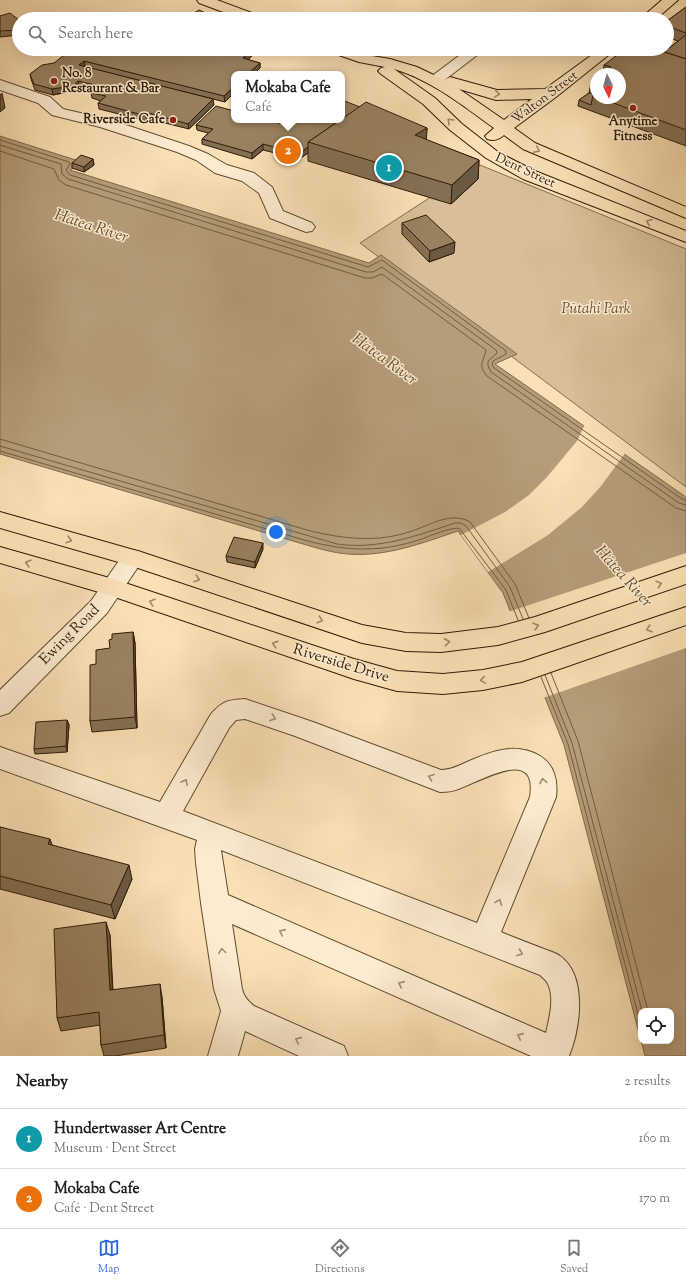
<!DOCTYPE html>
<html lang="en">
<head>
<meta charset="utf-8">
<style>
	:root { --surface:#fff; --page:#f2f2f2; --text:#202124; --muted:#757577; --line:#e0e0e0; --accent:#2563eb }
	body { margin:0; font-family:"Sorts Mill Goudy",serif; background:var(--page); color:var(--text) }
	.controls { position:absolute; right:12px; bottom:12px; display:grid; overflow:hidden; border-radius:8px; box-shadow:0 4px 16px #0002 }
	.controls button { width:36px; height:36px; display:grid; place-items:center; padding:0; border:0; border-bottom:1px solid var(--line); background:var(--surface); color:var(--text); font:20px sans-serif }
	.compass { position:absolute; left:590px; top:68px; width:36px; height:36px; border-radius:50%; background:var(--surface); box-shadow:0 4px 16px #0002; rotate:175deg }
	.you { position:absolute; left:276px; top:532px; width:14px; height:14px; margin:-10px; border:3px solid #fff; border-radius:50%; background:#1a73e8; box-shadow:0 0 0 6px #1a73e833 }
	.badge { display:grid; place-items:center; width:26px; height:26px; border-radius:50%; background:var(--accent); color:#fff; font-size:13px; font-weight:700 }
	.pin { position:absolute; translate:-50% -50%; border:2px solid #fff; box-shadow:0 1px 4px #0006 }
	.popup { position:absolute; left:231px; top:71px; width:114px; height:52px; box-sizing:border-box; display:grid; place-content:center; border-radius:8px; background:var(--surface); filter:drop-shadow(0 1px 3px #0005); font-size:13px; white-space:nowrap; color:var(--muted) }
	.popup b { font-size:15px; color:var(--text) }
	.popup::after { content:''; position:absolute; left:50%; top:100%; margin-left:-8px; border:8px solid transparent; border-top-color:var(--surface) }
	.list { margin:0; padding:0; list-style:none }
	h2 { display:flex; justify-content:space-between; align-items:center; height:52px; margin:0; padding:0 16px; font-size:17px }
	h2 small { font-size:13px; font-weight:400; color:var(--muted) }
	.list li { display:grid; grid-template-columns:26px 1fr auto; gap:12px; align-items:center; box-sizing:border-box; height:60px; padding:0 16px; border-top:1px solid var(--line) }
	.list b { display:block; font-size:15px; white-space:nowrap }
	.list p { margin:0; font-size:13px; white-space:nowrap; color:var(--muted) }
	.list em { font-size:13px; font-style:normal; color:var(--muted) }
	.icon { flex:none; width:22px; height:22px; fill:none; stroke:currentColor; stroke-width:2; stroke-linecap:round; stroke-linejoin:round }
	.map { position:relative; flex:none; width:686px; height:1056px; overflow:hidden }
	.search { position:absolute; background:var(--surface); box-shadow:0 4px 16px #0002; left:12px; right:12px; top:12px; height:44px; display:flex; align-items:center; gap:10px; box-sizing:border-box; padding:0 14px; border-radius:22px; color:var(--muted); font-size:15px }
	.sheet { height:172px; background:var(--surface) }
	nav { display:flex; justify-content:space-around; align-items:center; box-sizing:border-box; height:56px; border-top:1px solid var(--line); background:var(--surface); font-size:11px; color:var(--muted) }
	nav a { display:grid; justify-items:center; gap:2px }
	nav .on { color:var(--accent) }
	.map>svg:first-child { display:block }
</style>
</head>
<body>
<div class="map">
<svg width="686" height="1056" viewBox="0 0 686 1056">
	<rect width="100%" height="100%" fill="#fbe0b5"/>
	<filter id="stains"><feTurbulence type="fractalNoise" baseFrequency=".005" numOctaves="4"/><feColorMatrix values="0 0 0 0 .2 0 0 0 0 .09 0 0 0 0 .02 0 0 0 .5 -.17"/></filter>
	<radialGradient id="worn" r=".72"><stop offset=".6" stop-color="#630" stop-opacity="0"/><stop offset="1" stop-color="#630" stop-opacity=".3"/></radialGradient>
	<polygon fill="#d8bf97" stroke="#836d4e" points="480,165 686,249 686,487 360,243"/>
	<path fill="#b59d79" stroke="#7f694a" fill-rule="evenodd" d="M0 136 82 162 70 170 369 263 381 255 517 354 495 364 686 497V1056H645L564 745 503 593 458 531C422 543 387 557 348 554 333 553 317 548 303 544L0 454ZM641 1011H671V1041H641Z"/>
	<g fill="#fbe0b5">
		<polygon points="585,424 626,452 601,486 582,507 548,535 488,572 461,535 505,512 529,495 547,477 577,441"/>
		<polygon points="686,553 686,648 543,698 508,612"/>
	</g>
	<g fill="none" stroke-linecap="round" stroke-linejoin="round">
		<g stroke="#725c3e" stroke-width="1">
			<polyline points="0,140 69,162 70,164 66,170 70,175 368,267 382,260 506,351 506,354 493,361 492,365 494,368 682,499 686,500"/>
			<polyline points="0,145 61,164 62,174 68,179 366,272 373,272 382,267 496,350 497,353 488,361 488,366 491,372 679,503 686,505"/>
			<path d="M0 151 54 169 59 180 66 185 365 278H372L382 274 486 350C484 362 477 364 487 376L676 508 686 511"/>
			<path d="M0 439 307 530C342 539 378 543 412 531 430 525 452 511 470 522L515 584 529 618"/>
			<path d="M0 446 337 544C378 550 416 536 455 523H461L466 526 510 587 523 619"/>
			<path d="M0 451 304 540C341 550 375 553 412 542 428 538 442 529 459 528L506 590 518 620"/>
			<polyline points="551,673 578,741 648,1011"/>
			<polyline points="545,675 572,743 642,1011"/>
			<polyline points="541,677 568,744 641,1026"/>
		</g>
		<defs>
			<g id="minor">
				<polygon points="468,49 485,49 442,82 437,84 432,82 429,79 432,76"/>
				<polygon points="0,80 50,97 63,109 111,120 189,146 208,154 227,165 254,173 272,187 283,211 312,223 315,227 312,231 306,232 270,218 259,193 242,181 215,173 196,160 177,152 100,127 52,115 38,103 0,90"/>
				<polygon points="133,550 141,552 144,558 107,613 9,713 0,716 0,690 91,601 125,552"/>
				<path d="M245 699 313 722 441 770C451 770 458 766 467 762 491 751 516 742 540 756 555 765 558 782 556 797L501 932C515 938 529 943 544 949 549 951 556 953 560 956 588 976 580 1029 569 1056H531L232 924 242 989C244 997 248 1001 254 1006L344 1046 348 1056H299L245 1031 238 1056H208L221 1011 214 989 201 903 196 863 195 849 197 840 0 769V747L160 802 211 714C223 701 228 700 245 699ZM245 719 295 736 440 792C448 792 454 791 461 788 483 780 538 746 530 797L477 923 183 811 229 728 236 720ZM221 850 540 975C543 978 547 981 548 984 555 998 549 1019 546 1033L228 895Z"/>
			</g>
			<g id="major">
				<polygon points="197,0 217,0 260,16 262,19 242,19 199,3"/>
				<polygon points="662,0 678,0 656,19 640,19"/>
				<path d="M328 49H349L366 55 390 59 417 67 444 80 450 77 497 90 545 89 600 49H616L556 97 514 128 535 143 686 207V218L523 149 504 135C498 140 494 141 487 139L485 136 494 128C462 105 431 80 394 69L435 98 462 124 498 152 535 171 686 231V242L523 179 486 158 450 130 423 104 381 74 378 71 381 68 385 67 359 62 330 52ZM459 89 496 100 532 99 504 120Z"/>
				<polygon points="0,512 141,552 362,625 406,633 441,634 498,627 535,617 686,566 686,584 545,632 498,645 441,652 406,651 362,643 129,565 0,528"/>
				<polygon points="0,547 113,579 354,659 397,671 443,674 483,670 522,662 686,607 686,625 522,682 483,690 443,694 397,691 354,679 109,595 0,563"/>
			</g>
		</defs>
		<use href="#minor" stroke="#614c30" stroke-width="2"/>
		<use href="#major" stroke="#2e1b04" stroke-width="2"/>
		<use href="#minor" fill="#fcebcf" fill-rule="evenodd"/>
		<use href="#major" fill="#fbe0b5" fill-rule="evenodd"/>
	</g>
	<g fill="#846f53" stroke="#2e1b04">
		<polygon points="686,7 686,146 578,106 579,100 589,93 591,83 596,79 596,98 620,98 603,74 604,65 664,52 678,41 667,37 667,21"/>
		<polygon points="0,16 19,20 19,35 0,37"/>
		<polygon points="259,49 248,60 260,63 260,68 254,74 234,74 234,93 225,102 85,67 214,105 189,129 149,119 147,121 99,109 98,103 101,101 92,98 91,93 94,90 79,86 73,91 53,95 35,90 31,79 30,74 54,63"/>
		<polygon points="360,107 427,128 426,140 479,160 478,179 451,204 308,161 308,153 299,159 263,150 252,159 202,144 202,139 208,133 197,130 196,125 279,123 301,120"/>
		<polygon points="93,159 94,165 84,172 72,168 72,163"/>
		<polygon points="402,223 454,253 429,262 402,234"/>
		<polygon points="263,549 255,568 227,562 226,556"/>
		<polygon points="133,632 135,643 137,728 92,732 90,721 96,664"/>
		<polygon points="67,720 69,725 67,752 35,754 34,749"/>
		<polygon points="0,827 52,845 132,879 115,919 0,889"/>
		<polygon points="110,935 113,990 162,997 166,1048 115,1056 104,1056 101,1045 100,1025 61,1031 57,1018"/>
	</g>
	<g fill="#6b5a43" stroke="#2e1b04">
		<polygon points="210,15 210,19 203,19"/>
		<polygon points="253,49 259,49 244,64 243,58"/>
		<polygon points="84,61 85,66 80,71 79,65"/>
		<polygon points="260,63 260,68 254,74 248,74"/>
		<polygon points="78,81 79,86 73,91 53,95 52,89"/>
		<polygon points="234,87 234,93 225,102 224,96"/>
		<polygon points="2,93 5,108 0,112 0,95"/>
		<polygon points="213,99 214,105 189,129 188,124"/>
		<polygon points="149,113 149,119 147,121 146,116"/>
		<polygon points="427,128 426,147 415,135"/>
		<polygon points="263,144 263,150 252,159 252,153"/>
		<polygon points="308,147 308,153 299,159 299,154"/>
		<polygon points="93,159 94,165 84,172 84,167"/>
		<polygon points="479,160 478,179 451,204 452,185"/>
		<polygon points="455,242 454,253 429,262 430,251"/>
		<polygon points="263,543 263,549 255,568 255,562"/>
		<polygon points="133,632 135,643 137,728 135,717"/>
		<polygon points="67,720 69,725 67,752 66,746"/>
		<polygon points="50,839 55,853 48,844"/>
		<polygon points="129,865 132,879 115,919 111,905"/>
		<polygon points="106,922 110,935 113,1003 110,990"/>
		<polygon points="160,984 162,997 166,1048 164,1035"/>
	</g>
	<g fill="#998160" stroke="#2e1b04">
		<polygon points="686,7 686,33 667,26 667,21"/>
		<polygon points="199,10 210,15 203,19 184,19"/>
		<polygon points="10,13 19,20 19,30 0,31 0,16"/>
		<polygon points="127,14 138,16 135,19 121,19"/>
		<polygon points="50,18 48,19 39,19"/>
		<polygon points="686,35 686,59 664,52"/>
		<polygon points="72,49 253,49 243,58 260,63 248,74 234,74 234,87 224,96 84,61 79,65 213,99 188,124 149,113 146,116 98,103 106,96 91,93 99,86 78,81 73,86 52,89 34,84 30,74 42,65 54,63"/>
		<polygon points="625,49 655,49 686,59 686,130 600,98 620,98 620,74 602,74 611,67 604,65"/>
		<polygon points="596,79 596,85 591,83"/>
		<polygon points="596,92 596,97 593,95"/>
		<polygon points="589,93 594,94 593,95 591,105 579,100"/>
		<polygon points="342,100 360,107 342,119"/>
		<polygon points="366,102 427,128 415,135 479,160 452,185 308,142 340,120 342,120 342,119"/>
		<polygon points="216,106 234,111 234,120 267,120 279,123 301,120 340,120 308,142 308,147 299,154 263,144 252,153 202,139 213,129 196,125"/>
		<polygon points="81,155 93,159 84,167 72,163"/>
		<polygon points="426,215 455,242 430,251 402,223"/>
		<polygon points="234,537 263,543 255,562 226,556"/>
		<polygon points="133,632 135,717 90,721 90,665 96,664 96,650 110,648 109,640 112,639 112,634"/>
		<polygon points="67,720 66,746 34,749 36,722"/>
		<polygon points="0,827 50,839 48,844 129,865 111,905 0,876"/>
		<polygon points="106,922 110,990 160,984 164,1035 101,1045 99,1012 57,1018 54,929"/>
	</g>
	<defs><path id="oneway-chevron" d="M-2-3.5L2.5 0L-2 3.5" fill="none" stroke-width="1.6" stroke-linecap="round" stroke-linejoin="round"/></defs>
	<g stroke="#9f8765">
		<use href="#oneway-chevron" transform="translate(497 94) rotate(9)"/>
		<use href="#oneway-chevron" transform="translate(450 121) rotate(-135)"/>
		<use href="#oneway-chevron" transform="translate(537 150) rotate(26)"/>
		<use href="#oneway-chevron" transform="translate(649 222) rotate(-158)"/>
		<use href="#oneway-chevron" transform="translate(69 540) rotate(16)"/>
		<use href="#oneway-chevron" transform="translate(28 563) rotate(-164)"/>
		<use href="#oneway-chevron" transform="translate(197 579) rotate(18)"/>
		<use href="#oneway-chevron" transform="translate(659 584) rotate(-19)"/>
		<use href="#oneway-chevron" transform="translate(152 602) rotate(-161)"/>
		<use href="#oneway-chevron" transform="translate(320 620) rotate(19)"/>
		<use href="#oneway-chevron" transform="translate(536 626) rotate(-16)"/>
		<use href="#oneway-chevron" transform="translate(649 629) rotate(161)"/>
		<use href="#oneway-chevron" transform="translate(447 642) rotate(-6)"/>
		<use href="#oneway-chevron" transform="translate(275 644) rotate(-162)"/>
		<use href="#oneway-chevron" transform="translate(483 680) rotate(171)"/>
	</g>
	<g stroke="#9f8d74">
		<use href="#oneway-chevron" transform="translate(273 718) rotate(20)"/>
		<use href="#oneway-chevron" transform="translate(431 777) rotate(-160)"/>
		<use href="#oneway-chevron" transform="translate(543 781) rotate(-101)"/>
		<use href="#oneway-chevron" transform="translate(185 782) rotate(-61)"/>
		<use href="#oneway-chevron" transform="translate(499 902) rotate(-68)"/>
		<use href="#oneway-chevron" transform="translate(282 932) rotate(-156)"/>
		<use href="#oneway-chevron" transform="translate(222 951) rotate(-98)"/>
		<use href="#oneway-chevron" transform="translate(520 953) rotate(22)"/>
		<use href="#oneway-chevron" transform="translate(401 984) rotate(-156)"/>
		<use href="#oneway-chevron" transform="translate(520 1036) rotate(-156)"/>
		<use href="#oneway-chevron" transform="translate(298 1040) rotate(-156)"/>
	</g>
	<g fill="#8f2418" stroke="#fcebcf" stroke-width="1.5">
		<circle cx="54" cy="81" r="4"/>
		<circle cx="633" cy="108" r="4"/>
		<circle cx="173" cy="120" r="4"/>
	</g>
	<g text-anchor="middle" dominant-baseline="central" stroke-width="3" stroke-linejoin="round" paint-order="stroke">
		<g font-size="13" font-weight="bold" fill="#2e1b04" stroke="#fcebcf" text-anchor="start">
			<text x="62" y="74">No. 8<tspan x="62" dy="15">Restaurant &amp; Bar</tspan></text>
			<text x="165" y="120" text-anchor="end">Riverside Cafe</text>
			<text x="633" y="122" text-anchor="middle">Anytime<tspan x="633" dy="15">Fitness</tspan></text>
		</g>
		<g font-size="13" fill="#2e1b04" stroke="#fcebcf">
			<text transform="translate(545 98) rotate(-37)">Walton Street</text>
			<text transform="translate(525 171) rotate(25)">Dent Street</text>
		</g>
		<g font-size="15" font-style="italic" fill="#614c30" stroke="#fcebcf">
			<text x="596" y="309">Pūtahi Park</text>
		</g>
		<g font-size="15" fill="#2e1b04" stroke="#fcebcf">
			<text transform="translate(70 635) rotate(-45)">Ewing Road</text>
			<text transform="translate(341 664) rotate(17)">Riverside Drive</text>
		</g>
		<g font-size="16" font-style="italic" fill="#644f33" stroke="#fcebcf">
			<text transform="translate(91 227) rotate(18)">Hātea River</text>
			<text transform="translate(384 360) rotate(36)">Hātea River</text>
			<text transform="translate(623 577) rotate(48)">Hātea River</text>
		</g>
	</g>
	<rect width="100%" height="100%" filter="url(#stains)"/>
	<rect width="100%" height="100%" fill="url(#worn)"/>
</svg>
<div class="controls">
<button><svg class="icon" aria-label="locate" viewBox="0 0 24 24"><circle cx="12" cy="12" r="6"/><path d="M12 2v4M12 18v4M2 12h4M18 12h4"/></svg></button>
</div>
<svg class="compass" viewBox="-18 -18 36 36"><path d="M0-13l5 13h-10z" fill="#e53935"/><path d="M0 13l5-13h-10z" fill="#757577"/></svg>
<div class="you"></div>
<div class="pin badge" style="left:389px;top:168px;background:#0f9aa8">1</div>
<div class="pin badge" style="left:288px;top:151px;background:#e8710a">2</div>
<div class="popup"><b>Mokaba Cafe</b>Café</div>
<div class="search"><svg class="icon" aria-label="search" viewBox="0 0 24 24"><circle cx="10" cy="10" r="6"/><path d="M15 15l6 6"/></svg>Search here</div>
</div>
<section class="sheet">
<h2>Nearby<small>2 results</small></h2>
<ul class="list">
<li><span class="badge" style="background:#0f9aa8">1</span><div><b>Hundertwasser Art Centre</b><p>Museum · Dent Street</p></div><em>160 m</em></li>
<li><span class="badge" style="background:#e8710a">2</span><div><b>Mokaba Cafe</b><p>Café · Dent Street</p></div><em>170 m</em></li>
</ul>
</section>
<nav>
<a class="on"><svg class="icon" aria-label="map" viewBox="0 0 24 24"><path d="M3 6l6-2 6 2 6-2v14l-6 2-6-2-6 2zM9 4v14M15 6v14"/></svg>Map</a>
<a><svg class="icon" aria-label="directions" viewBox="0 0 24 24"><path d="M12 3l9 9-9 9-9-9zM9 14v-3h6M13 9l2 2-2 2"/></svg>Directions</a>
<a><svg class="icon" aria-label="saved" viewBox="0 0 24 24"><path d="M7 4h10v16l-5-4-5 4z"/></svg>Saved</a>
</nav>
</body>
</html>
